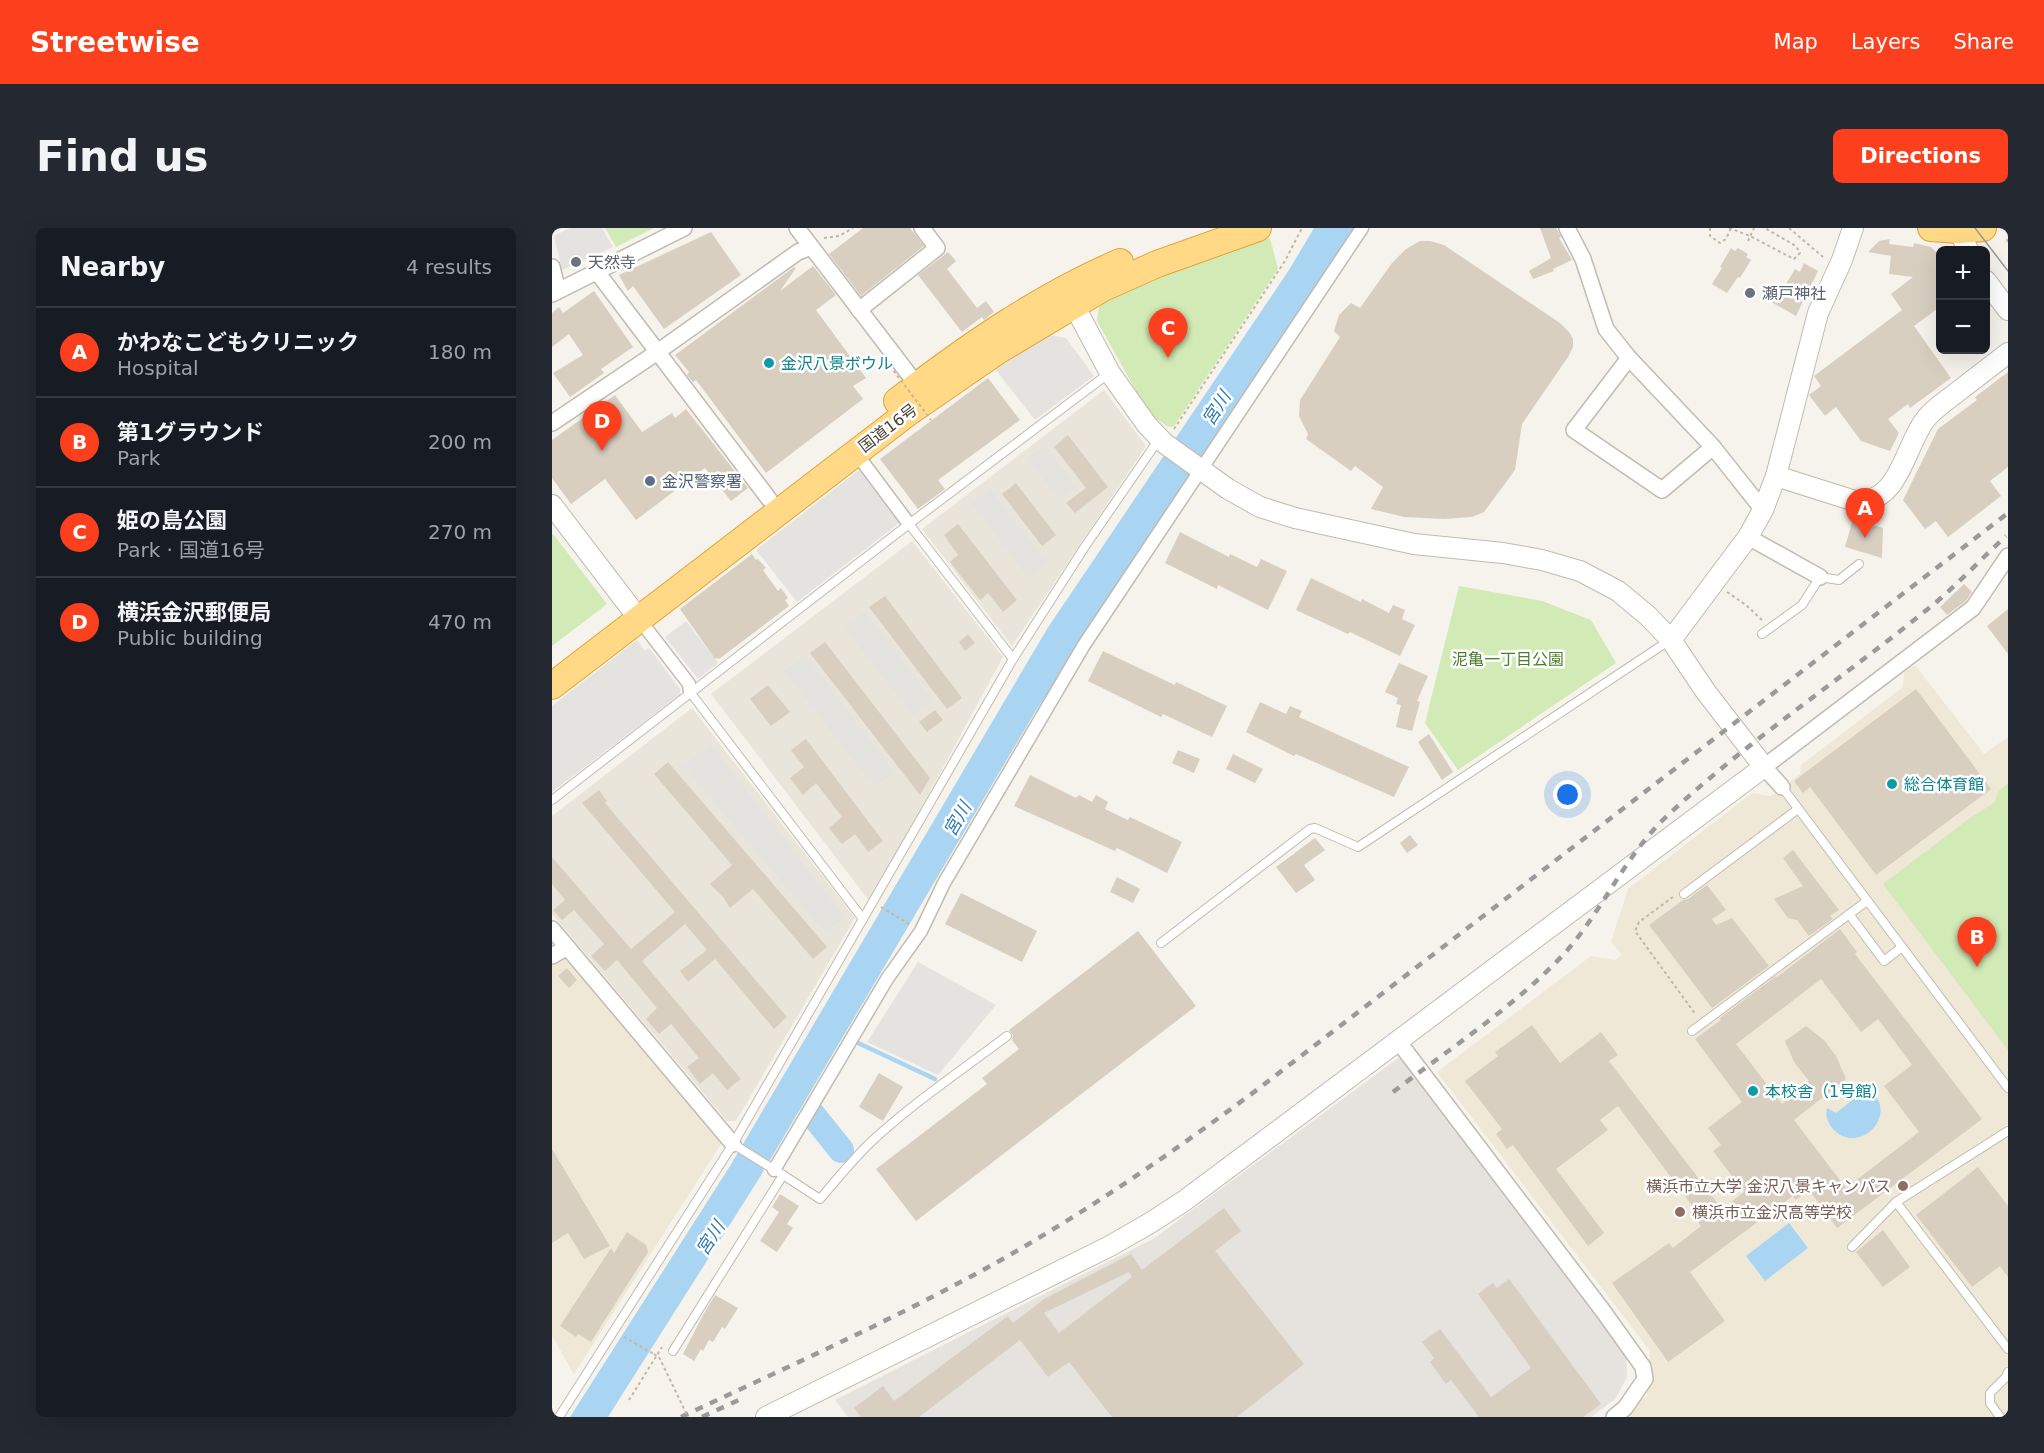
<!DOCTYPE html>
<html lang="en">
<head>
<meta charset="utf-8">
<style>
	:root { --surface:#171b24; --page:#242831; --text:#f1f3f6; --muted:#9ea1a6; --line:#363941; --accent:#fc3f1d }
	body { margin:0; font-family:"DejaVu Sans","Noto Sans JP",sans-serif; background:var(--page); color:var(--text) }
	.controls { position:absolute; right:18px; top:18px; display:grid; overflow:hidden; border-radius:9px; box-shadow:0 6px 24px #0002 }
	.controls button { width:54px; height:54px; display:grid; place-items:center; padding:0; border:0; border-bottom:2px solid var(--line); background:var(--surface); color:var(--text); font:30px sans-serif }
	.you { position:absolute; left:1016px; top:567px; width:21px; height:21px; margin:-15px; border:4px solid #fff; border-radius:50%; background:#1a73e8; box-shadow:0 0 0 9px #1a73e833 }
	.badge { display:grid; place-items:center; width:39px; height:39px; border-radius:50%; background:var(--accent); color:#fff; font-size:20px; font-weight:700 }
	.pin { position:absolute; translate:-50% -50px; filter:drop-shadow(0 2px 3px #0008) }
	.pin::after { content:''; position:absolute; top:32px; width:21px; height:18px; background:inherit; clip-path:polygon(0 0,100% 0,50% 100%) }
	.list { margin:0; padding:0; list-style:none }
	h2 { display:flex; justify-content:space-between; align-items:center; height:78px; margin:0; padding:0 24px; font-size:26px }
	h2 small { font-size:20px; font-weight:400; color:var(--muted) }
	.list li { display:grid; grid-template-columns:39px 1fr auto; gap:18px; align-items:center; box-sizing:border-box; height:90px; padding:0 24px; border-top:2px solid var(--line) }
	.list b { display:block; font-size:22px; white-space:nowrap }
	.list p { margin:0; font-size:20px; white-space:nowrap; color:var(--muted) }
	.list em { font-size:20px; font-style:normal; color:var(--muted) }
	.map { position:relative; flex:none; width:1456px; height:1189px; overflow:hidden; border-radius:9px }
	header { display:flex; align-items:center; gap:36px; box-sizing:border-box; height:84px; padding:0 30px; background:var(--accent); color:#fff }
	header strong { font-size:28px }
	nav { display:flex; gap:33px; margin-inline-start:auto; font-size:21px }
	.intro { display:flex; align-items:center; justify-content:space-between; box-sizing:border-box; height:144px; padding:0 36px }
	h1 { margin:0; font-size:42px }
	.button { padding:15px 27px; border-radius:9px; background:var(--accent); color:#fff; font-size:21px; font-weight:700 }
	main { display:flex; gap:36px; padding:0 36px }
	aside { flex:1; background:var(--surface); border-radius:9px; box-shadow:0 6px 24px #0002 }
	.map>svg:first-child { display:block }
</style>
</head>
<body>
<header>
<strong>Streetwise</strong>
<nav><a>Map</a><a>Layers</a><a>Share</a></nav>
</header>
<div class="intro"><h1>Find us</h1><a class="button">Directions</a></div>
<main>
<aside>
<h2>Nearby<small>4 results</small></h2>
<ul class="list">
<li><span class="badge">A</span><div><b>かわなこどもクリニック</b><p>Hospital</p></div><em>180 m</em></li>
<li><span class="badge">B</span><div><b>第1グラウンド</b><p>Park</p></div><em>200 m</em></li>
<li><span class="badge">C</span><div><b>姫の島公園</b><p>Park · 国道16号</p></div><em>270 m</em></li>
<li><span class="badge">D</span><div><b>横浜金沢郵便局</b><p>Public building</p></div><em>470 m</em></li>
</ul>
</aside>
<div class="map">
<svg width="1456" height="1189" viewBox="0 0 1456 1189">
	<rect width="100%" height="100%" fill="#f6f3ec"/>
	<g fill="#eae5da">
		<polygon points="552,162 594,218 460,418 370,301"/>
		<polygon points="360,313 451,429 318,674 159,466"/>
		<polygon points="140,480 303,690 184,893 175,893 0,686 0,588"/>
	</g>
	<polygon fill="#e6e2dd" points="849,828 1074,1126 1075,1149 1063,1171 1039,1189 296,1189 283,1172 601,1011"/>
	<g fill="#efe8d6">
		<polygon points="1363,437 1432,526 1456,509 1456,1189 1067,1189 1095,1168 1098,1123 885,844 1039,728 1063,732 1070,727 1059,714 1076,661 1200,565 1219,568 1248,546 1249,537 1351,459 1352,444"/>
		<polygon points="14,728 171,913 22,1146 0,1108 0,737"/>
	</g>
	<g fill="#d2eab5">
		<polygon points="53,0 102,0 64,19"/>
		<polygon points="718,10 726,41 622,198 616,199 602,189 589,172 545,93 547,78 560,68 674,22"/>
		<polygon points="1,306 55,376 0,418 0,307"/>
		<polygon points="907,358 990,373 1039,392 1064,435 906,542 873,495"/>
		<polygon points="1456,555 1456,822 1331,656 1418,590 1442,575 1447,563"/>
	</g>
	<g fill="#e5e3e0">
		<polygon points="18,0 50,0 61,19 10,42 2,8"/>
		<polygon points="498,107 514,110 542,148 483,192 443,141"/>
		<polygon points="493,217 524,259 507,271 476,231"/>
		<polygon points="307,242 347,295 245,374 204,322"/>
		<polygon points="438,260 496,335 476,350 419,275"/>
		<polygon points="313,383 380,472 361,488 292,399"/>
		<polygon points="134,393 166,435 146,451 113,409"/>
		<polygon points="85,412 93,423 97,420 128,461 128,466 0,564 0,478"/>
		<polygon points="254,427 342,544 322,559 232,443"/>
		<polygon points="159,516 293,689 273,705 130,537"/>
		<polygon points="366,734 444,777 386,847 315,814"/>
	</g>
	<g fill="#a9d4f2">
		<polygon points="762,0 806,0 483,484 208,949 56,1189 18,1189 178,938 495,401 737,42"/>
		<path d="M1311 857C1354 882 1308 930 1281 901 1276 895 1273 888 1275 880L1284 885 1308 866 1304 858Z"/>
		<polygon points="1237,995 1256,1020 1213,1053 1194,1028"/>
	</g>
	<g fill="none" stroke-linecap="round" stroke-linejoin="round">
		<polyline stroke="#a9d4f2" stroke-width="4.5" points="304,814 383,851"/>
		<polyline stroke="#a9d4f2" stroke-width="26" points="261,887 289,922"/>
	</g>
	<g fill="#d8cfc1" fill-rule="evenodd">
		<polygon points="311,0 358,0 372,18 309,68 277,26"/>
		<polygon points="988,0 1004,0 1009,9 1007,10 1020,32 1001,41 1002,43 981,51 977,43 999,30"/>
		<polygon points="159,4 189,47 112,101 81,58 76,63 67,47"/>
		<polygon points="1338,11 1337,16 1361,19 1362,15 1379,19 1389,29 1389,78 1362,98 1399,150 1358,180 1356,176 1336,191 1347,205 1338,223 1309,213 1284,179 1273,188 1257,167 1269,158 1262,148 1350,82 1339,66 1361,49 1337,46 1339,28 1316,24 1327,13"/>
		<polygon points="868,13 878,13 892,17 1008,95 1017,104 1021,111 1021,119 1016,129 970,196 963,242 932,284 920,289 892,291 852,289 819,281 831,259 803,238 799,243 754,211 756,206 747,188 748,172 788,109 782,103 787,87 799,75 808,80 840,35 854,21"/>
		<polygon points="1179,20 1183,23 1186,20 1196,26 1194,29 1199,32 1188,50 1186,49 1175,65 1160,56 1170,40 1168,39"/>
		<polygon points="396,24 404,33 395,41 425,80 434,73 442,84 432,92 430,89 410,104 366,47"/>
		<polygon points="1252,35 1266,43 1244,88 1214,71 1222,56 1231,61 1243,41 1248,44"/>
		<polygon points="261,38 284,67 264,82 314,150 301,158 311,171 214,245 144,152 141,154 135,147 137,144 123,127 242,39 244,40 228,63"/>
		<polygon points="42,63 81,119 49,141 52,145 18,169 1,145 31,127 17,106 0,119 0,85 7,79 11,85"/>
		<polygon points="1456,144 1456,239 1438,253 1449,268 1396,309 1384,293 1373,301 1351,272 1386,201 1425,172 1423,169"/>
		<polygon points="436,150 468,192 386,252 393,261 366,281 328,231"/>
		<polygon points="63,167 90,204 120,185 123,190 134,181 196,260 179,273 153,240 84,292 53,251 19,276 0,250 0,212"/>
		<polygon points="516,207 556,259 523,285 514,275 534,260 502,219"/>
		<polygon points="464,255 504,307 490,318 450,266"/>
		<polygon points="1301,291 1331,300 1330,330 1293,319"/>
		<polygon points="406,296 465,372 451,384 436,365 428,372 398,334 406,327 392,307"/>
		<polygon points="628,304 677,329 678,326 705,339 709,331 735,343 716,382 666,357 665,361 613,335"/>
		<polygon points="200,326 204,332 206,331 214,340 211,342 226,363 229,360 236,370 233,372 237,378 167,431 165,430 163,431 128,381"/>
		<polygon points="759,350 809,374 810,371 837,385 841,377 853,382 850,391 863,397 848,428 798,404 796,406 744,382"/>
		<polygon points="1412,356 1420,364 1414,373 1395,387 1388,379"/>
		<polygon points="333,368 410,470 395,481 317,379"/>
		<polygon points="1456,381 1456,426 1435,398"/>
		<polygon points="416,406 423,415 413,423 407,414"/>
		<polygon points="273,414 378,550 368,567 258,425"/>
		<polygon points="551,423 623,457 624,454 675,478 660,509 611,486 609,489 536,453"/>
		<polygon points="847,435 876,448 865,473 868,474 860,503 844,499 849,477 844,476 846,470 833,464"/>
		<polygon points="216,457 238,484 219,498 198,471"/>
		<polygon points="1364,461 1439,561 1324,647 1258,559 1251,565 1242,553"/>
		<polygon points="708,474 734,486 738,478 750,483 747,489 857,539 842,569 744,526 742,528 694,504"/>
		<polygon points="383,482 391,492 375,504 367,494"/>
		<polygon points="877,506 901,544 890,552 866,514"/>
		<polygon points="254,511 331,613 316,624 303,606 290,616 277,600 290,589 264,555 251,567 238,550 252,539 239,522"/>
		<polygon points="626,522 648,531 642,545 620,535"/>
		<polygon points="681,526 711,541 703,555 674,541"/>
		<polygon points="116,534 275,719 261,731 201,661 178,680 171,669 158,656 180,637 102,546"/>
		<polygon points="478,547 524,570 527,567 540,574 544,567 556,574 553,581 576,592 578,589 630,614 615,645 565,620 563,623 462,578"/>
		<polygon points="47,562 55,573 53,575 235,789 222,801 163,731 136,754 128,743 155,722 133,696 90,733 189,851 175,862 161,845 148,856 135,839 147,830 119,796 107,806 94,791 105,780 65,732 53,743 39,728 52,716 22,682 10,692 1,682 13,672 0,656 0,629 79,721 123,684 30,575"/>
		<polygon points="858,607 866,617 855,625 848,615"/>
		<polygon points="763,610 773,622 752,637 763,652 744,665 724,639"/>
		<polygon points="1241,622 1287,682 1278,688 1281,691 1257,708 1245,692 1236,690 1222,671 1251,658 1231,630"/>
		<polygon points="565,649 588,661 581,675 558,664"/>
		<polygon points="1155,657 1174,682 1160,691 1164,697 1180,690 1217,738 1160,780 1097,697 1131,672 1136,671"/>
		<polygon points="409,665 485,703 470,734 393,696"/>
		<path d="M1288 701 1305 724 1303 726 1430 891 1285 1000 1257 962 1244 972 1241 968 1138 1044 1173 1093 1116 1134 1060 1055 1117 1015 1121 1020 1149 998 1143 990 1147 987 1066 878 1048 892 1056 902 1004 941 1052 1005 1036 1018 961 917 955 921 944 906 950 901 913 853 946 828 943 824 980 797 1008 835 1049 804 1066 827 1057 833 1170 981 1192 964 1161 923 1169 917 1156 900 1190 874 1143 811 1169 792 1168 790 1224 748 1225 749ZM1269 751 1309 804 1326 791 1360 837 1332 858 1367 904 1294 960 1242 892 1294 851 1284 828 1272 812 1254 798 1233 813 1242 834 1257 853 1230 876 1184 816Z"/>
		<polygon points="586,703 644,778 364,993 324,941 435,856 430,850 467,821 460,812 461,807 457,802"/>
		<polygon points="15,740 25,752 17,760 6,748"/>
		<polygon points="327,845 351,859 331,893 307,879"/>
		<polygon points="0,921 58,1018 32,1031 16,1005 0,1015"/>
		<polygon points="1426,939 1456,978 1456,1049 1448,1038 1420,1059 1364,987"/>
		<polygon points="228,966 247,978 235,996 241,1000 225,1024 208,1013 227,984 220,979"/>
		<path d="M672 980 689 1003 663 1023 752 1136 685 1189H560L517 1134 496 1149 468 1112 367 1189H309L302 1180 331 1158 342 1173 456 1088 461 1095 492 1071 579 1026 590 1042ZM577 1044 580 1049 507 1105 492 1085Z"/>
		<polygon points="1331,1002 1358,1039 1331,1059 1304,1024"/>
		<polygon points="75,1004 94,1017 96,1024 39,1114 26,1106 24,1109 8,1098 59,1020 62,1025"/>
		<polygon points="957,1051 1049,1176 1031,1189 927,1189 899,1152 894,1156 878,1134 882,1130 870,1114 888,1101 939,1169 979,1140 926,1066 941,1055 945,1060"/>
		<polygon points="163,1067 186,1080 173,1101 170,1099 161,1114 157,1112 151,1123 149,1121 142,1133 131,1126 151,1087"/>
	</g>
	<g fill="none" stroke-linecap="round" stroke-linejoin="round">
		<defs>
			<g id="service">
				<polyline points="357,296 461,431"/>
				<polyline points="1210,406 1250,377 1268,349 1287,352 1307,336"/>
				<polyline points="138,464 311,691"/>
				<polyline points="1230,559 1456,860"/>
				<polyline points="0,572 357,296 556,146"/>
				<polyline points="1132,666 1246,581"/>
				<polyline points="1297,686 1332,733 1350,719"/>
				<polyline points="609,715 758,601 763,600 806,619 1118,412"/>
				<polyline points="1140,803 1315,673"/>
				<path d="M231 947 268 971C285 951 301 931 320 913 362 874 410 842 455 808"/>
				<polyline points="1344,974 1456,1121"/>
				<polyline points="1300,1019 1344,974 1456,903"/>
				<polyline points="121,1123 231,947 181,916"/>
				<polyline points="7,1189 181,916 461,431 532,320 607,211"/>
				<polyline points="1448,1189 1438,1175 1438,1165 1454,1149 1456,1144"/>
			</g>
			<g id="pedestrian">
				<polyline points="304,225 357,296"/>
				<polyline points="87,391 137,456 138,464"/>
				<polyline points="222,942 335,751 369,703 392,655 532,417 810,0"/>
			</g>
			<g id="minor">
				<polyline points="245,0 365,157"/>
				<polyline points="1015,0 1031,31 1054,101 1077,130 1161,219 1211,282"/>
				<polyline points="0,39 6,63"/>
				<polyline points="45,44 217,271"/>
				<polyline points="0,66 132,0"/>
				<polyline points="307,82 385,20 370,0"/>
				<polyline points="1077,130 1022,202 1110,262 1161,219"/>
				<polyline points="0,195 104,125 246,24 259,19"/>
				<polyline points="1196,309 1268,349"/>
				<polyline points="1230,559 1212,539 1421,380 1456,328"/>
				<polyline points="0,701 181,916"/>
				<polyline points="0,728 15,719"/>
				<polyline points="846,813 1051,1083 1091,1139 1093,1151 1073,1180 1062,1189"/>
			</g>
			<g id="tertiary">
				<polyline points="1406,0 1416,22"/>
				<polyline points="1434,53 1456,82"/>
				<path d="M1224 248 1303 273C1347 277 1352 220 1373 192 1381 181 1394 173 1404 165 1422 151 1439 138 1456 125"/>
				<polyline points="0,277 87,391"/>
				<polyline points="1119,412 1196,309 1211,282 1224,248 1266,85 1290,32 1301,0"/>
				<polyline points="214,1189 558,1018 598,995 632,973 1212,539 1154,464 1119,412 1096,388 1066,363 1028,343 990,332 951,325 862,316 743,290 708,279 676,261 612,215 595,197 558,145 516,66"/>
			</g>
			<g id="trunk">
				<polyline points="1379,0 1407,2 1431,0"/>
				<path d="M345 173C415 119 487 69 568 34"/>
				<polyline points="0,458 357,184 447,122 551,60 605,36 706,0"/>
			</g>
		</defs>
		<use href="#service" stroke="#c2bbae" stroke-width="10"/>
		<use href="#pedestrian" stroke="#c2bbae" stroke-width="15"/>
		<use href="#minor" stroke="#c2bbae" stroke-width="18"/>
		<use href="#tertiary" stroke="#c2bbae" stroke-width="22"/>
		<use href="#trunk" stroke="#e0a43c" stroke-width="28"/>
		<g stroke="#c4b79f" stroke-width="2" stroke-dasharray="3 3" stroke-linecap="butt">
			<polyline points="1158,0 1158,8 1168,15 1174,11 1179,0"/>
			<polyline points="1177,0 1198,8 1242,31 1248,25 1244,18 1213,0"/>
			<polyline points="1237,0 1271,29"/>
			<polyline points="272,10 287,8 301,0"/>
			<polyline points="1455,11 1456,15"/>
			<polyline points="1196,13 1202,0"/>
			<polyline points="622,201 733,33 750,0"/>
			<polyline points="1175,364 1194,377 1210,392"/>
			<polyline points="1121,669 1087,694 1083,703 1144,787"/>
			<polyline points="329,679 357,696"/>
			<polyline points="72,1109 102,1126"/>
			<polyline points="77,1172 110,1119"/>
		</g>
		<use href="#service" stroke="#fff" stroke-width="8"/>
		<use href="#pedestrian" stroke="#fff" stroke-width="12"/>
		<use href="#minor" stroke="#fff" stroke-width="15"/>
		<use href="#tertiary" stroke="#fff" stroke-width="20"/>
		<use href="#trunk" stroke="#ffd985" stroke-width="26"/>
		<g stroke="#9a9a9a" stroke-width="1.5">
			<polyline points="1423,0 1456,43"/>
			<polyline points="1454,0 1456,3"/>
		</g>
		<g stroke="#9a9a9a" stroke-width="4.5" stroke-dasharray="8 8" stroke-linecap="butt">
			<path d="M841 864C896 822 963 778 1010 728 1050 685 1072 628 1116 587 1199 510 1294 448 1382 376 1407 355 1430 330 1454 308"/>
			<path d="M129 1189C233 1140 339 1093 440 1037 533 985 620 925 706 861L1456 285"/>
			<polyline points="150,1189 191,1170"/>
		</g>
		<g stroke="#c4b79f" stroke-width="2" stroke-dasharray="3 3" stroke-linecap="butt">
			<polyline points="338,138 379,192"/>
			<polyline points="102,1126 107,1129 136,1189"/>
		</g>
	</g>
	<g fill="#6b7280" stroke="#fff" stroke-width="2">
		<circle cx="24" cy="34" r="6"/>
		<circle cx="1198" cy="65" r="6"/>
	</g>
	<g fill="#0f9aa8" stroke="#fff" stroke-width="2">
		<circle cx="217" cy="135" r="6"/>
		<circle cx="1340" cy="556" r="6"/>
		<circle cx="1201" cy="863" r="6"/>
	</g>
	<circle fill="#5c6f8a" stroke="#fff" stroke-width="2" cx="98" cy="253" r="6"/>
	<g fill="#8d6e63" stroke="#fff" stroke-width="2">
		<circle cx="1351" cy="958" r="6"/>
		<circle cx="1128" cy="984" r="6"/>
	</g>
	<g text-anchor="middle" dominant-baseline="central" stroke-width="5" stroke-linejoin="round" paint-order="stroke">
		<g font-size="16" fill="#5b616d" stroke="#fff" text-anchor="start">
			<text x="36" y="34">天然寺</text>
			<text x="1210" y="65">瀬戸神社</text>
		</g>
		<g font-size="16" fill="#0d838f" stroke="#fff" text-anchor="start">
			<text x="229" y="135">金沢八景ボウル</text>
			<text x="1352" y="556">総合体育館</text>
			<text x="1213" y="863">本校舎（1号館）</text>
		</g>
		<g font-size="16" fill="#4b4439" stroke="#fff">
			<text transform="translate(336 200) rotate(-37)">国道16号</text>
		</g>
		<g font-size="16" fill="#4e5e75" stroke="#fff" text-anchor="start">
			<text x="110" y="253">金沢警察署</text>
		</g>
		<g font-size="16" fill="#4a7f2a" stroke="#fff">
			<text x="956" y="431">泥亀一丁目公園</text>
		</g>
		<g font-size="16" fill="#785e54" stroke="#fff" text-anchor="end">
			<text x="1339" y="958">横浜市立大学 金沢八景キャンパス</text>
			<text x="1140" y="984" text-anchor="start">横浜市立金沢高等学校</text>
		</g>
		<g font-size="18" font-style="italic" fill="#2e7ab2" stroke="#fff">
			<text transform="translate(664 180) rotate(-57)">宮川</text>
			<text transform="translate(405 591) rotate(-60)">宮川</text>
			<text transform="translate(158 1010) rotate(-57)">宮川</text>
		</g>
	</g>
</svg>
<div class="controls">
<button>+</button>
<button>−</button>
</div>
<div class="you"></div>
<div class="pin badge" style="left:1313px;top:310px">A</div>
<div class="pin badge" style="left:1425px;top:739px">B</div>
<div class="pin badge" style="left:616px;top:130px">C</div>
<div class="pin badge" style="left:50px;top:223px">D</div>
</div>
</main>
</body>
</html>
